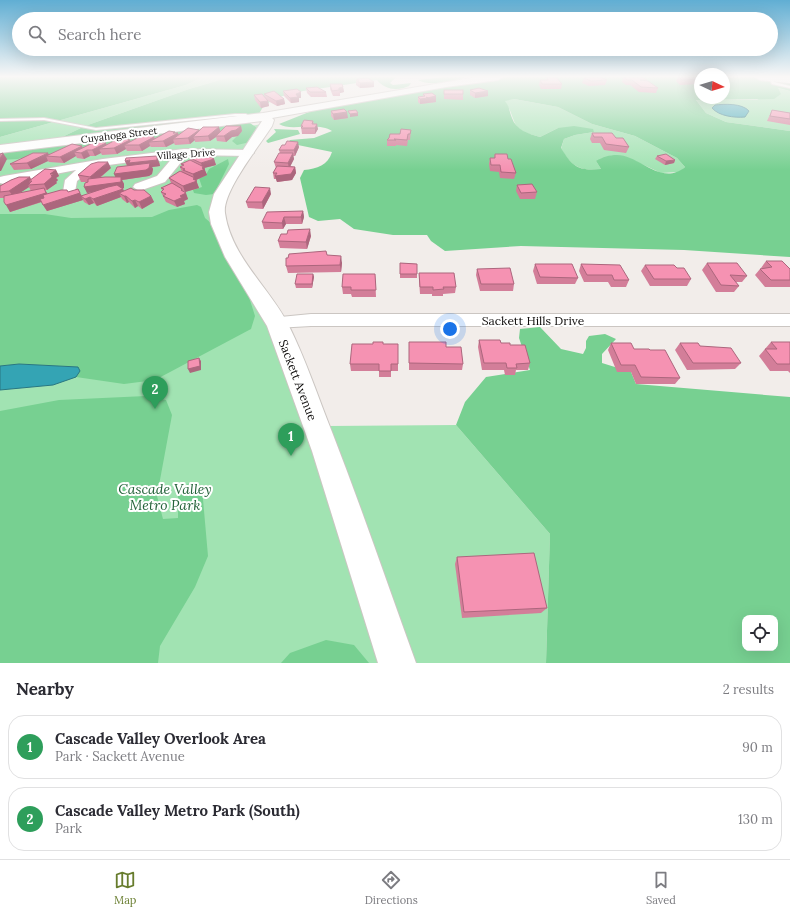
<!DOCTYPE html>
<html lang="en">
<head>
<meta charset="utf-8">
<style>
	:root { --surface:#fff; --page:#f2f2f3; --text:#2b2b33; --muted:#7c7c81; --line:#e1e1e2; --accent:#677c2d }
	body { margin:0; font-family:Lora,serif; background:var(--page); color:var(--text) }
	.controls { position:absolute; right:12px; bottom:12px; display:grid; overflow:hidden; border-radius:8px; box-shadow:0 4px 16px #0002 }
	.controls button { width:36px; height:36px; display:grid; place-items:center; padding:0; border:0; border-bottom:1px solid var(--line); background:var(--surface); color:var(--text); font:20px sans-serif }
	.compass { position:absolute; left:694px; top:68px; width:36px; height:36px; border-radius:50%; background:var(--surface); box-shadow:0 4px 16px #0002; rotate:94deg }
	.you { position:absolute; left:450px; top:329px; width:14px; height:14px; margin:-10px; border:3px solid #fff; border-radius:50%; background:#1a73e8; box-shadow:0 0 0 6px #1a73e833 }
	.badge { display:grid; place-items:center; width:26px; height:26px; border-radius:50%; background:var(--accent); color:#fff; font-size:13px; font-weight:700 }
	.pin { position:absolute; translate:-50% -33px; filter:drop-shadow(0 1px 2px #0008) }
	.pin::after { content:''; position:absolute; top:21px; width:14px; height:12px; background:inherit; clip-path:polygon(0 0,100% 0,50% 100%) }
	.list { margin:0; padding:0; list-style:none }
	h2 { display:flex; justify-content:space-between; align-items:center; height:52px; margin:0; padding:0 16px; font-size:17px }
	h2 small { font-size:13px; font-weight:400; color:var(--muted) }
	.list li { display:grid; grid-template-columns:26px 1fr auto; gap:12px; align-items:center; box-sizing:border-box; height:64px; margin:0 8px 8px; padding:0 8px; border:1px solid var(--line); border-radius:16px }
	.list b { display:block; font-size:15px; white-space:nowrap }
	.list p { margin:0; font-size:13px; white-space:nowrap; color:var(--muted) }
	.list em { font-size:13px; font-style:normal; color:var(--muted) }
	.icon { flex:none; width:22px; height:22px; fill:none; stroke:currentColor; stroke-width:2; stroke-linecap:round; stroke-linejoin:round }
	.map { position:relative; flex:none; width:790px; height:663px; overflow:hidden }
	.search { position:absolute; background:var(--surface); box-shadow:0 4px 16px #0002; left:12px; right:12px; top:12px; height:44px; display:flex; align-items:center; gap:10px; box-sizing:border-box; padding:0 14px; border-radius:22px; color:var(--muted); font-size:15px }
	.sheet { height:196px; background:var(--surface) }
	nav { display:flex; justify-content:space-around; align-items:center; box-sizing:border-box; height:56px; border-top:1px solid var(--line); background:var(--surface); font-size:11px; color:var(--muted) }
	nav a { display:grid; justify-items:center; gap:2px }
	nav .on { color:var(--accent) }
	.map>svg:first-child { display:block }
</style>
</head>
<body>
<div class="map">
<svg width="790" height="663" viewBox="0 0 790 663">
	<rect width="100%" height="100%" fill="#f2edea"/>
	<g fill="#a1e3b2">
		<polygon points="203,77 230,77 189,89 85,126 58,139 0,149 0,137 186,85"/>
		<polygon points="777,88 790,91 790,131 726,122 706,113 696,100 757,100"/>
		<path d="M514 99 558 107 592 124 635 136 677 158 685 167 679 172 661 173 633 160 596 161 601 169C579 171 573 167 561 149L564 139 575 135 594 132 558 128 540 137C507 129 519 122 504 100Z"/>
		<polygon points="267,123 217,213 276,322 397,663 0,663 0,159 18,159 218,132"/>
		<polygon points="456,425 550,534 546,663 416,663 328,426"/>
	</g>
	<g fill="#77d091" fill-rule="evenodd">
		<polygon points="0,77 203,77 186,85 0,137"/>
		<path d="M230 77H396L390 83 393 85 411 83 409 86C398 91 385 90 377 80L303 91 275 98 263 107 257 117 58 139 85 126 189 89Z"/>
		<path d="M446 77H466C452 81 431 87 418 80Z"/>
		<path d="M498 77H700V98H724V77H760L790 80V91L778 88 781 94 774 99 696 100 706 113 726 122 790 131V257L684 250 521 246 445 251 431 241 427 235H393L354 229 340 219 318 221 309 217 300 178 304 170C317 169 328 165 332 152L288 143 290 140 314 138 332 131C317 121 291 132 279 124L324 106ZM514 99 558 107 592 124 635 136 677 158 685 167C661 187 640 155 617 155 609 155 603 157 596 161L601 169C578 171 573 167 561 148L564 139 575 135 594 132 593 129 574 126 558 128 540 137C529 134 516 130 512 118 509 111 510 107 505 101Z"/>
		<polygon points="247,121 257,128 258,131 250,142 237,145 232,141 237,136 232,132 106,146 18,159 0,160 0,152"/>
		<polygon points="274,129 298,130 300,134 268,143 266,141 276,132"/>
		<polygon points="228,159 229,164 214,194 206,195 194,193 193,190 202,187 199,178 206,175 209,169"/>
		<polygon points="197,205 201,207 205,218 212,224 243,278 255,316 251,329 155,380 124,384 76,377 80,371 77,367 19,364 0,366 0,214 45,214 71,218 152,217 169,210"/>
		<path d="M540 327 561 349 583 354 586 348V341L589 336 605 334 616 339 602 354V363L631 372 636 384 790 397V663H546L550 534 456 425 465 402 486 377 530 370 519 338 520 329ZM745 618H775V648H745Z"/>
		<polygon points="146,396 166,400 172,415 157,496 163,519 178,518 178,493 189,483 202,488 208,556 195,587 160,646 158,663 0,663 0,411 59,400"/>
		<polygon points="326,640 354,645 369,663 281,663 290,653"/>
	</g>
	<g fill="#34a4b4" stroke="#297782">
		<path d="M715 105C724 104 742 103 749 111L745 117C734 118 719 116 712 108Z"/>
		<polygon points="19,364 78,367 80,371 76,377 53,385 0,390 0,366"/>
	</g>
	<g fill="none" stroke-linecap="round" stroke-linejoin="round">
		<defs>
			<g id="lane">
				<polygon points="768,77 770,77 774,82 790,86 790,88 772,84"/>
				<polygon points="235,114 246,114 253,118 251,119 245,116 235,116 96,130 44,120 0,121 0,119 44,118 96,128"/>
			</g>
			<g id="street">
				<polygon points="184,149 249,150 254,153 249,156 187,155 165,182 139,191 133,187 135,184 157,176 174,156 94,167 77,181 75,192 69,196 63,192 65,180 76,170 4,184 0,183 0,177 4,176 103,159"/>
				<polygon points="311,314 790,314 790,326 311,326 276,328 270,326 267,322 270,318"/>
			</g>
			<g id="secondary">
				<path d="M477 77H503L498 80 446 87 272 118 274 120 272 126C260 145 222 192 225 213 231 257 270 288 289 326 306 360 318 397 332 432 362 509 388 586 416 663H378L312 451 267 326 225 257 211 224 209 212 214 194 262 121 0 153V145L263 113Z"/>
				<polygon points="755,77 790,77 790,83 760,80"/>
			</g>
		</defs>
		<use href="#lane" stroke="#cbc6c2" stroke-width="2"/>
		<use href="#street" stroke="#cbc6c2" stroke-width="2"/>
		<use href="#secondary" stroke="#cbc6c2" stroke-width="2"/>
		<use href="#lane" fill="#fff" fill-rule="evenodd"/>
		<use href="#street" fill="#fff" fill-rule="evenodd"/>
		<use href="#secondary" fill="#fff" fill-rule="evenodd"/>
	</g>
	<g fill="#d37e99" fill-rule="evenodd">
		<polygon points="547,77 556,77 562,84 561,89 541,89 539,85 540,80 546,80"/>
		<polygon points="623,77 647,80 646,81 658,88 656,93 639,92 630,85 626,85 622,82"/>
		<polygon points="678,77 700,77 700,84 680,85 676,81"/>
		<polygon points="584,78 607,80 605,85 589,86 582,83"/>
		<polygon points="357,79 374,87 360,88 356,85 356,80 357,80"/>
		<polygon points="330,84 343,87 344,92 340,93 340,96 333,96 330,89"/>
		<polygon points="306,88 326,92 327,97 311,97 307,93"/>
		<polygon points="444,90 463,94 463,100 444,99"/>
		<polygon points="470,90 488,96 475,98 470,95"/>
		<polygon points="283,91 301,98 299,98 299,102 291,103 284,96"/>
		<polygon points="264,94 284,99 285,104 277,106 268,101 269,106 261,108 255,100 254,95 265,97"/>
		<polygon points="423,94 436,96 436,102 420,104 418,102 418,97 423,96"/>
		<polygon points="772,110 790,113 790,125 767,121"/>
		<polygon points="331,111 348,118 334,120 331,116"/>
		<polygon points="313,121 314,124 318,129 315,134 302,134 301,126"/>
		<polygon points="241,126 242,131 238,136 232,137 226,142 217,141 216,137 210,141 195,142 195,140 190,144 175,145 174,143 166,147 151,147 150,146 142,151 127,151 126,149 117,154 102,155 101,153 95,156 90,156 84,159 77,158 76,156 64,163 49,162 48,161 31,169 14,170 10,164 83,148 106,145 127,138 131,142 151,135 152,136 155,138 175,133 178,135 199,131 221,131"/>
		<polygon points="411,130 410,140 408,140 407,146 396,145 396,146 387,146 387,140 389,138"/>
		<polygon points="592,133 616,138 629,147 626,153 604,150 600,143 592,143 590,139"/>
		<polygon points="299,147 295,156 293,156 294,159 290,166 295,167 296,173 292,180 277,182 276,179 274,179 273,173 276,168 274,162 280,153 279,150"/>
		<polygon points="190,153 214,159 216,165 204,168 207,175 196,180 199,188 185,192 188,199 184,201 185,204 177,207 166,202 161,192 163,191 161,188 171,183 169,178 182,172 180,167 182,166 181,164 191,161 190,158 191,157"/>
		<polygon points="495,154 508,159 516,173 514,179 500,178 499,172 490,171 489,164 490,158 494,158"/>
		<polygon points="657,156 675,160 674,163 665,165 655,159"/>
		<path d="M125 161 159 162 160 166 152 167 153 169 152 174 149 176 122 180 124 184V188L123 189 124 191 134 190 151 196 154 202 142 209 138 206 135 208 129 202 127 203 122 199 121 197 97 206 94 203 89 205 84 202 83 200 47 211 43 205 42 202 10 212 4 198H0V184L1 186 31 180 56 170 59 176 56 178 58 180 56 182 57 183 47 190H45L48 194 68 192 82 196 92 192 87 193V182H81L78 175 111 168 100 178 116 177 127 166ZM29 187 31 191 19 193Z"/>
		<polygon points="517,185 537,192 535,199 520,199 516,191"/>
		<polygon points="271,194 263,209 248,208 246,202"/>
		<polygon points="303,211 304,217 302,224 286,224 283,229 264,229 262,222"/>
		<polygon points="287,234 311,236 307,249 280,248 278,241"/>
		<polygon points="327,255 342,263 341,272 288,273 286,266"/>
		<polygon points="766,261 790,269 790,287 765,287 755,275 760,269 762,268 761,268"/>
		<polygon points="400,263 417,264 417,278 400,278"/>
		<polygon points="707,263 747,276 742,282 736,282 739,286 734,292 716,292 702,270"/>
		<polygon points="535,264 578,278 575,284 537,284 533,271"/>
		<polygon points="581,264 629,280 626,287 611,287 608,282 584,282 579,271"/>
		<polygon points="645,265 677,268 691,279 687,286 650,286 641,271"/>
		<polygon points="477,269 514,284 513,291 480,291 476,275"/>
		<polygon points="419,273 456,287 455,293 443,294 443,296 432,296 432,294 420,294 419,280"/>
		<polygon points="313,274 314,277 312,288 296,288 295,284"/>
		<polygon points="375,274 376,297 352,297 351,294 343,294 342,287"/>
		<polygon points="479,340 501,343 510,345 530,363 528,370 516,370 515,375 505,375 504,370 482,370 478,347"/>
		<polygon points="409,342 446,347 463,364 462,370 409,370"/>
		<polygon points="771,342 790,342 790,373 788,371 770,371 759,356"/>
		<polygon points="611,343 634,349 650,350 680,378 675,384 636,384 631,372 617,372 608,350"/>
		<polygon points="680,343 700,346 741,363 735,369 687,370 675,350"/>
		<polygon points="383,344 398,344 398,371 391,371 391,377 379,377 379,371 351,371 350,364"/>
		<polygon points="457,557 547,608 541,613 462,618 455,564"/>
	</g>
	<g fill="#ac667d">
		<polygon points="374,82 374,87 360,88 360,83"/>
		<polygon points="343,87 344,92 340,93 339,88"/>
		<polygon points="488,91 488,96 475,98 475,93"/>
		<polygon points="301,92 301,98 299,98 299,102 291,103 290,98 296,94"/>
		<polygon points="436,96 436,102 420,104 420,99 427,98"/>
		<polygon points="284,99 285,104 277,106 276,101"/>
		<polygon points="268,101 269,106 261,108 260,102"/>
		<polygon points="347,112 348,118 334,120 333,114"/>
		<polygon points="358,113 358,116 350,117 350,114"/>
		<polygon points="317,124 318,129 315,134 315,128"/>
		<polygon points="241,126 242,131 238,136 232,137 226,142 224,136 231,131"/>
		<polygon points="219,127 221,133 216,136 216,137 210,141 208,136"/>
		<polygon points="199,130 201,136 193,137 195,140 190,144 188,138"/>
		<polygon points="175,132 176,134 178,133 180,139 173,139 174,143 166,147 163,141"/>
		<polygon points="151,135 152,138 154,137 156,141 149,142 150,146 142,151 139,145"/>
		<polygon points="127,138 128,141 130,140 133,145 124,145 126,149 117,154 114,148"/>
		<polygon points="298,142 299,147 295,156 294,150"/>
		<polygon points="106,143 108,149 99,149 101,153 95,156 92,150"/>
		<polygon points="82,146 84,151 87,150 90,156 84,159 81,153 74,152 76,156 64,163 60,157"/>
		<polygon points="3,153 7,159 1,171 0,171 0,159"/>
		<polygon points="48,153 50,156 46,156 48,161 31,169 27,163"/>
		<polygon points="293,153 294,159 289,169 288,163"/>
		<polygon points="157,156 159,162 160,166 152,167 153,169 152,174 149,176 122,180 124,184 124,188 87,193 84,187 117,181 114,174 128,167 125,161"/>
		<polygon points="214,159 216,165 204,168 207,175 196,180 199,188 185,192 183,186 194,179 193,174 202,167 201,163"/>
		<polygon points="675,160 674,163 665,165 666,161"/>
		<polygon points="108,162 111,168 93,183 90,177"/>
		<polygon points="295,167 296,173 292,180 277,182 275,176"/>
		<polygon points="56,170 59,176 56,178 58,180 56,182 57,183 47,190 44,184 50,174"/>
		<polygon points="30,177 32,181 29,181 31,185 28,185 29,187 14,197 9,191"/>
		<polygon points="44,188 50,199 10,212 6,205"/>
		<polygon points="270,188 271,194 263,209 262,202"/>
		<polygon points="78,189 84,200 82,197 81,196 83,200 47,211 43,205 71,196"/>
		<polygon points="123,189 126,195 119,193 121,197 97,206 93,199"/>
		<polygon points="182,189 184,194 186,193 188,199 184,201 185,204 177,207 174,201 180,196 181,190"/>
		<polygon points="124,196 126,196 129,202 127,203"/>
		<polygon points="151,196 154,202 142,209 139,202"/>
		<polygon points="90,197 94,203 89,205 85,199"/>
		<polygon points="135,200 138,206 135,208 132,201"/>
		<polygon points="303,211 304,217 302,224 301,217"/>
		<polygon points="284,217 286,224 283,229 282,223"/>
		<polygon points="310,229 311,236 307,249 306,242"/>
		<polygon points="341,256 342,263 341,272 340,265"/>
		<polygon points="313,274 314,277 312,288 312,284"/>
		<polygon points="199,358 201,361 201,370 190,373 188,369"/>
	</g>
	<g fill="#f592b2" stroke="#ac667d">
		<polygon points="547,77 556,77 562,84 542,84 540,80 548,80"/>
		<polygon points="589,77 600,77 607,80 591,81 584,78"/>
		<polygon points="624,77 642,77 647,80 640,80 648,81 658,88 641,87 632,80 627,80"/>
		<polygon points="679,77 700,77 700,79 682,80"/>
		<polygon points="368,78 374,82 360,83 356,80 359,80 357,79"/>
		<polygon points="330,84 342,84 343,87 339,88 339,90 332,91"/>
		<polygon points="317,87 326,92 310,92 306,88"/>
		<polygon points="479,88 488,91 475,93 470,90"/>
		<polygon points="297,89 301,92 296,94 298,97 290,98 283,91"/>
		<rect x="444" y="90" width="19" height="4"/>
		<polygon points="274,91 284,99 276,101 264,94"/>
		<polygon points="432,93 436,96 427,98 426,97 428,98 420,99 418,97 425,96 423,94"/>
		<polygon points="262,94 268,101 260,102 254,95"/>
		<polygon points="344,109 347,112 333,114 331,111"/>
		<polygon points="356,110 358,113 350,114 348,111"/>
		<polygon points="772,110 790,113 790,119 770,116"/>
		<polygon points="304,120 313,121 312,124 317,124 315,128 301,128 303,126 301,126"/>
		<polygon points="226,126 241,126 236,130 231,131 224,136 216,136"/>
		<polygon points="203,127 219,127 208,136 193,137"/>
		<polygon points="188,128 199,130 188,138 173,139"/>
		<polygon points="401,129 411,130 410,134 408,134 407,140 394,139 396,140 387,140 389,138 390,134 400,134"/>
		<polygon points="169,131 175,132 173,133 178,133 163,141 149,142"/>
		<polygon points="592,133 612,133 616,138 623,138 629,147 606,144 602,137 594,137"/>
		<polygon points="145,134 151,135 150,136 154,137 139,145 124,145"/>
		<polygon points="121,137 127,138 125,139 130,140 114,148 99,149"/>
		<polygon points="97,141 106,143 92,150 87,150 81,153 74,152"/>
		<polygon points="287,141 298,142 294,150 279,150 282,145 285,145"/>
		<polygon points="72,144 82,146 60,157 46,156"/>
		<polygon points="198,150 214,159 201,163 190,158 195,155 190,153"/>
		<polygon points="3,153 0,159 0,154"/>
		<polygon points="33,153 48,153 27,163 10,164"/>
		<polygon points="279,153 293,153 288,163 274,162"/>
		<polygon points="495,154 507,154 508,159 511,159 516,173 501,172 500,165 491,165 490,158 495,158"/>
		<polygon points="666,154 675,160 666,161 657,156"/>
		<polygon points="157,156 157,160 129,163 130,160 125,161 126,158"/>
		<polygon points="190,160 204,167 202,168 205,169 193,174 183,170 185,169 180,167 184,165 181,164"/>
		<polygon points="98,162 108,162 90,177 78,175 91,164"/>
		<polygon points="150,163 149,168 146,170 114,174 117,167"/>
		<polygon points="277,166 295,167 291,174 275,176 277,173 273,173"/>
		<polygon points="45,169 56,170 50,174 54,174 51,176 53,176 44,184 28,185 32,181 29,181"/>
		<polygon points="180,171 195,178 193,179 197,181 183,186 169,178"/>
		<polygon points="19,177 30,177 9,191 0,192 0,186 11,180"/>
		<polygon points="105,177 121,177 121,182 84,187 85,183 88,182 88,179"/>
		<polygon points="172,183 182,189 181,190 186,193 180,196 183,197 174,201 163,196 166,194 161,192 164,189 161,188"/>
		<polygon points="532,184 537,192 521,193 517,185"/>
		<polygon points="117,185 123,189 93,199 90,197 85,199 81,196 108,187"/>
		<polygon points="255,187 270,188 262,202 246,202"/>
		<polygon points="44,188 46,193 6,205 4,202 4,196"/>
		<polygon points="131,188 134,190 144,190 151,196 139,202 135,200 132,201 126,196 124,196 119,193"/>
		<polygon points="78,189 80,193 43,205 40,199 44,198 43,195 61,190 67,190 68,192"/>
		<polygon points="303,211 301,217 284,217 282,223 262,222 267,212"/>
		<polygon points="310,229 306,242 278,241 281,234 287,234 288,230"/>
		<polygon points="326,251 327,255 341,256 340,265 286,266 286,258 288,258 289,254"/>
		<polygon points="766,261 782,261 790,269 790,280 771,280 760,269 772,267"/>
		<polygon points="400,263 417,264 417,274 400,274"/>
		<polygon points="707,263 737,263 747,276 730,275 739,286 721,285"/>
		<polygon points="535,264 572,264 578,278 540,277"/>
		<polygon points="581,264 620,265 629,280 614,280 612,275 587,275"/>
		<polygon points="645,265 674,265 677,268 684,268 691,279 654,279"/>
		<polygon points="510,268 514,284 481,284 477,269"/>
		<polygon points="419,273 454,273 456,287 443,287 444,289 433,290 433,287 420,287"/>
		<polygon points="297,274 313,274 312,284 295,284"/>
		<polygon points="343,274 375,274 376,290 351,290 351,287 342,287"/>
		<polygon points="479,340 500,340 501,343 510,343 510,345 525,345 530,363 516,364 517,368 507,368 506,363 484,363"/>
		<polygon points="373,342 383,342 383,344 398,344 398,364 391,364 391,371 379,371 379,364 350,364 352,344 373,344"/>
		<polygon points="409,342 446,342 446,347 461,347 463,364 409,363"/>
		<polygon points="771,342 790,342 790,364 777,364 765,349 777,349"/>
		<polygon points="611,343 631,343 634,349 649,349 650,350 665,350 680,378 641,377 635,365 621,365"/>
		<polygon points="680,343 698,343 700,346 731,348 741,363 693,363"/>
		<polygon points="199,358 200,366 188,369 188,361"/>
		<polygon points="534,553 547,608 464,612 457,557"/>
	</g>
	<linearGradient id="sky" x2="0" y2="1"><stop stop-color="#60aed3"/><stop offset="0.45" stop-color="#f9f7f6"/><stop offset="1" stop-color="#f9f7f6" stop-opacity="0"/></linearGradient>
	<rect width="790" height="170" fill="url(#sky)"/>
	<g text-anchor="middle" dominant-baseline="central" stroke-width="4" stroke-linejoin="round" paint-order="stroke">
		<g font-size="10" fill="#0f0d0c" stroke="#fff">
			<text transform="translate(119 135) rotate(-7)">Cuyahoga Street</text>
			<text transform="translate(186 154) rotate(-4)">Village Drive</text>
		</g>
		<g font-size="12" fill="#0f0d0c" stroke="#fff">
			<text x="533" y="320">Sackett Hills Drive</text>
			<text transform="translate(298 380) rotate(69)">Sackett Avenue</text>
		</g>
		<g font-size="14" font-style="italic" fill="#236239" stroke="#fff">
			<text x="165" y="489">Cascade Valley<tspan x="165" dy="16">Metro Park</tspan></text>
		</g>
	</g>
</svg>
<div class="controls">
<button><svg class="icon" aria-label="locate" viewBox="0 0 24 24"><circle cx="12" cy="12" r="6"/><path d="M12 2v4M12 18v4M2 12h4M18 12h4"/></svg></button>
</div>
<svg class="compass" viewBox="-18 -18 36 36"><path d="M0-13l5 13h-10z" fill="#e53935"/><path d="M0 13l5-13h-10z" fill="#7c7c81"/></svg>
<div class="you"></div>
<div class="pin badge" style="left:291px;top:456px;background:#2e9e5b">1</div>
<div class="pin badge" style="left:155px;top:409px;background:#2e9e5b">2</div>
<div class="search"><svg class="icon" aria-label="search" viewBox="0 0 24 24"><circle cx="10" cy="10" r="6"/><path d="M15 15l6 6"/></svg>Search here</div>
</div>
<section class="sheet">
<h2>Nearby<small>2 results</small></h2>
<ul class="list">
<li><span class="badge" style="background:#2e9e5b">1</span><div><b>Cascade Valley Overlook Area</b><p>Park · Sackett Avenue</p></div><em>90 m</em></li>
<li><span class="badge" style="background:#2e9e5b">2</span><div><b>Cascade Valley Metro Park (South)</b><p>Park</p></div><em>130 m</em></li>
</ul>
</section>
<nav>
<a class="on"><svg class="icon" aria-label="map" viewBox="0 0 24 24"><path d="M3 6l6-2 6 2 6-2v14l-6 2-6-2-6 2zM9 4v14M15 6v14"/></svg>Map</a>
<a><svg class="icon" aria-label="directions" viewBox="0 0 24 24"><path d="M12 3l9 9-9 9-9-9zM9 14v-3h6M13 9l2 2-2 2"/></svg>Directions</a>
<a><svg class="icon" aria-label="saved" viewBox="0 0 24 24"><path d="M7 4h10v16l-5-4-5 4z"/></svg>Saved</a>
</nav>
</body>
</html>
